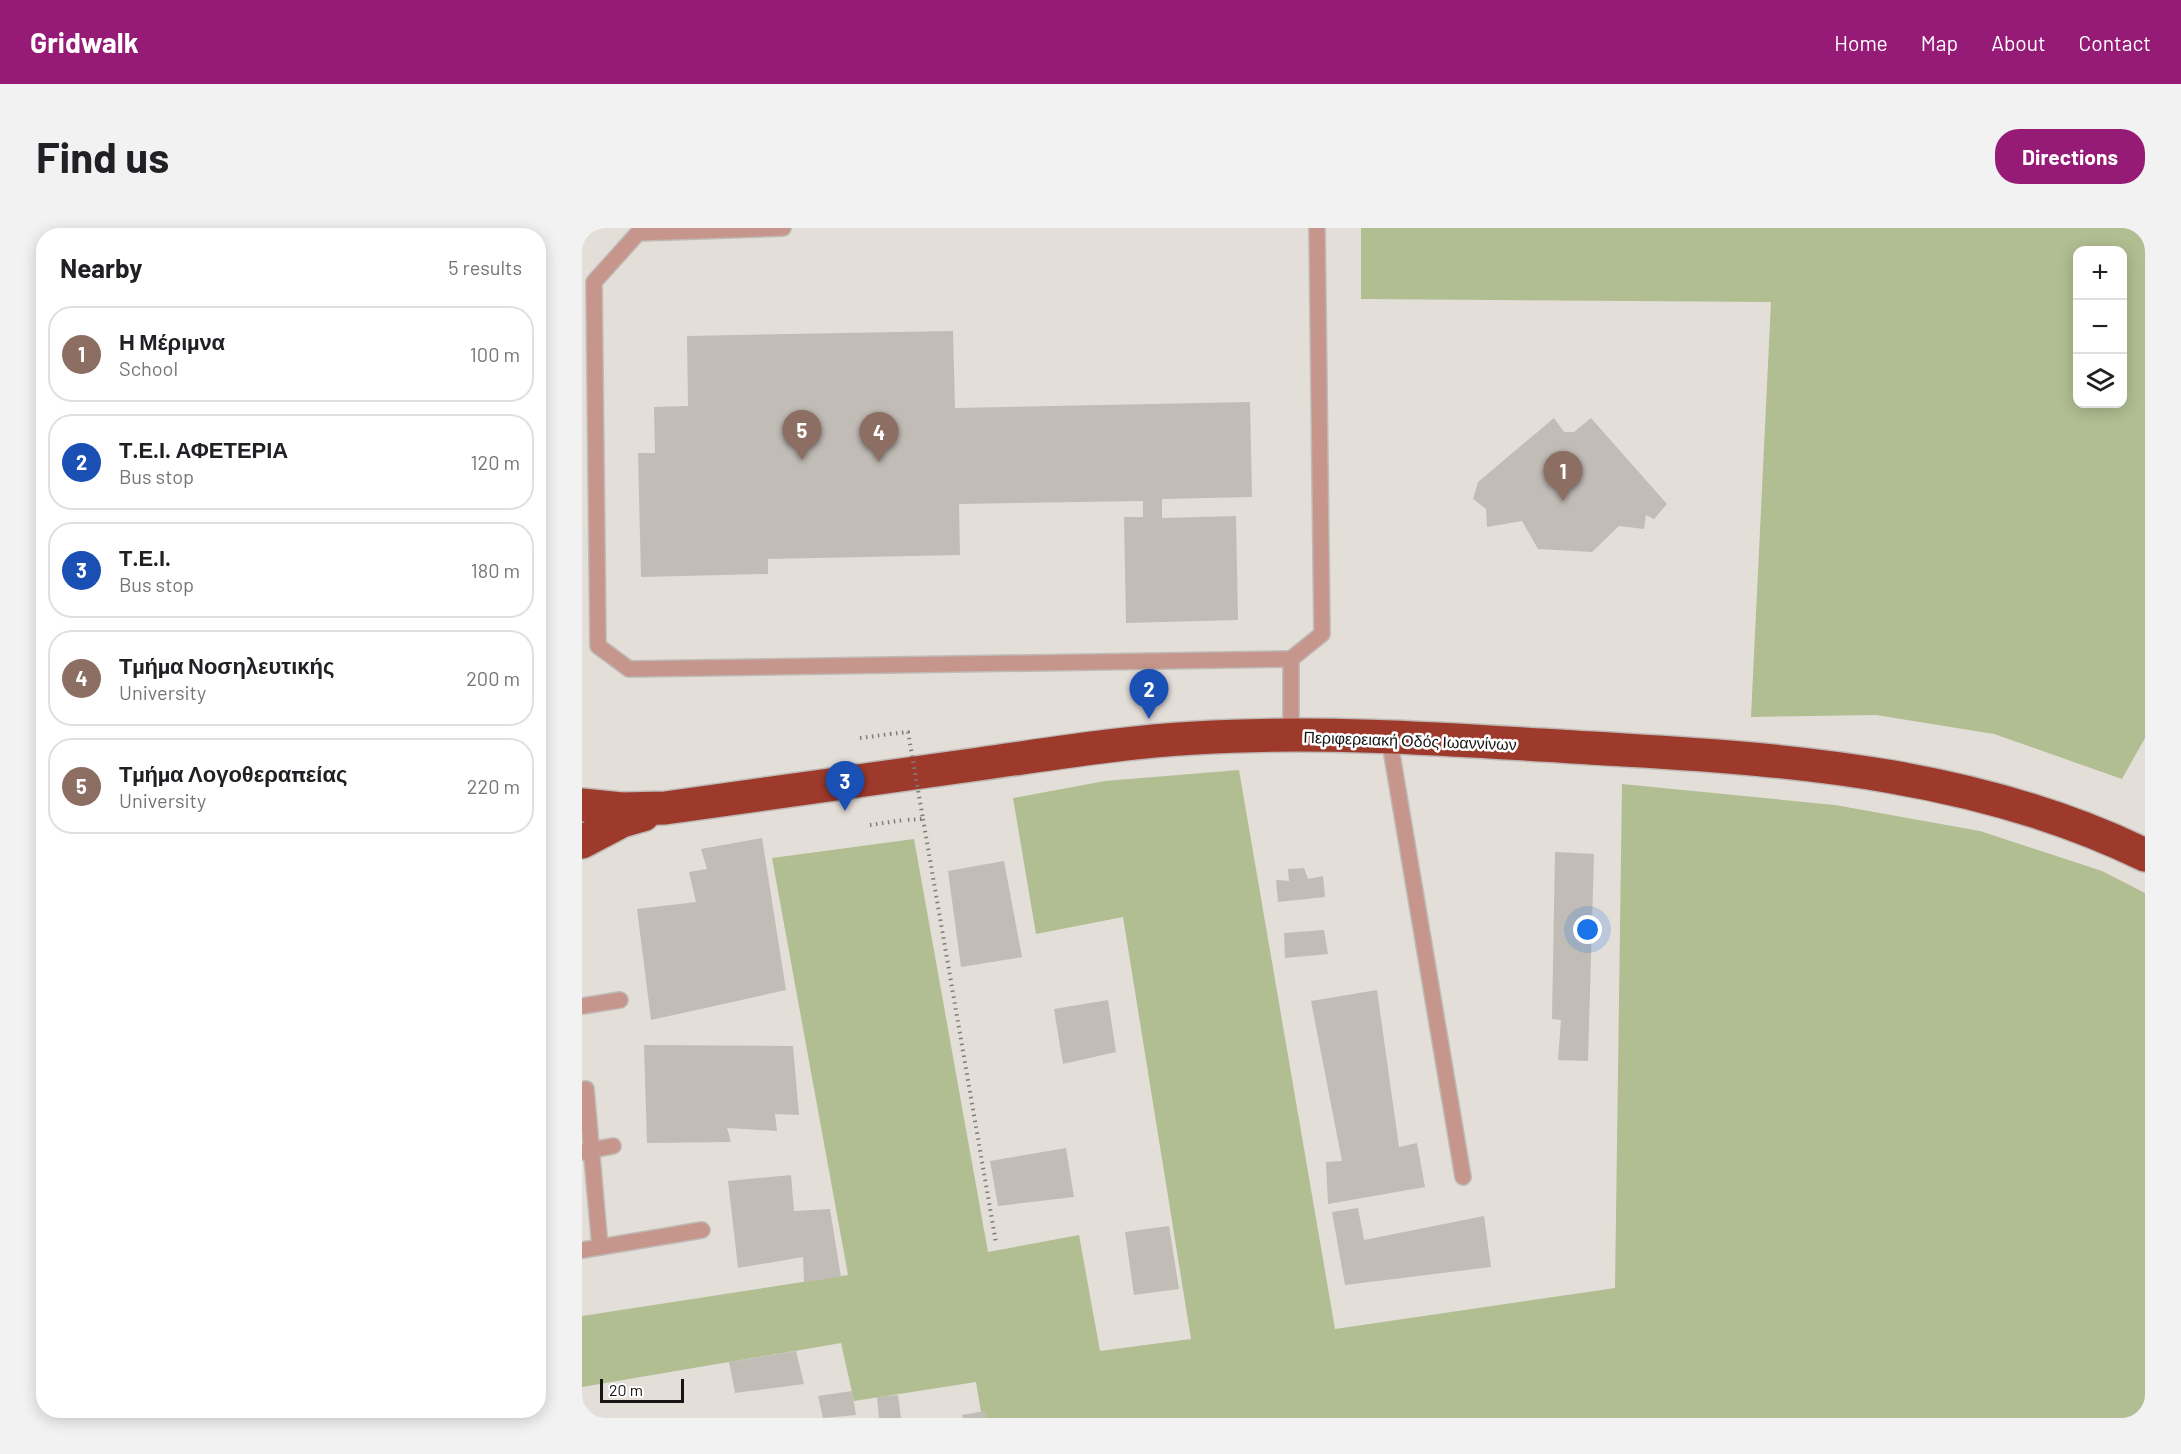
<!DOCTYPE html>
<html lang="en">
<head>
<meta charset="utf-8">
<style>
	:root { --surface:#fff; --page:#f2f2f2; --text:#202124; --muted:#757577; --line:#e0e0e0; --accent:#961b76 }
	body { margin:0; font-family:Barlow,sans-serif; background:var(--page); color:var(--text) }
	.controls { position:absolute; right:18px; top:18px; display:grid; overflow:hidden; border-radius:12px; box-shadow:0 3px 15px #0003 }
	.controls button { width:54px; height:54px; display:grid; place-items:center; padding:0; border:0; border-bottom:2px solid var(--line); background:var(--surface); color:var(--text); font:30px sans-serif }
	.scale { position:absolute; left:18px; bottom:15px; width:84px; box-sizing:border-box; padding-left:6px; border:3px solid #171513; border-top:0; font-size:16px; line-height:21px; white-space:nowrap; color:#171513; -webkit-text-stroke:4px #fff; paint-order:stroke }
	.you { position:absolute; left:1006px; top:702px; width:21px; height:21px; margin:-15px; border:4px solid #fff; border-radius:50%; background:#1a73e8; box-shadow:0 0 0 9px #1a73e833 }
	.badge { display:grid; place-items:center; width:39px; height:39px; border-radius:50%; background:var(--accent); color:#fff; font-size:20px; font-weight:700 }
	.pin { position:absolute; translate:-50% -50px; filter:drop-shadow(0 2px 3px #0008) }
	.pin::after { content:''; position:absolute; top:32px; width:21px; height:18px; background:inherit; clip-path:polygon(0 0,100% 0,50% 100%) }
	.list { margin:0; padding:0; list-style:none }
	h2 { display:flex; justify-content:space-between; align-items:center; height:78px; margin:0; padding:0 24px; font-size:26px }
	h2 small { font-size:20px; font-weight:400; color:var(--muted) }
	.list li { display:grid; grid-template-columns:39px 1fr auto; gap:18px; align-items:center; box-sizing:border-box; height:96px; margin:0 12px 12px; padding:0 12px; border:2px solid var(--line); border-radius:24px }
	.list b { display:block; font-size:22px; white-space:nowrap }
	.list p { margin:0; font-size:20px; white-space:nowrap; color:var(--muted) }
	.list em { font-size:20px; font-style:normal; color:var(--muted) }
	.icon { flex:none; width:33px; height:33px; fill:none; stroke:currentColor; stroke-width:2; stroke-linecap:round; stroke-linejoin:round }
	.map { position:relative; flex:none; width:1563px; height:1190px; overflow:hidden; border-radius:24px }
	header { display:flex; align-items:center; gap:36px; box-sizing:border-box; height:84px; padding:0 30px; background:var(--accent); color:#fff }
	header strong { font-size:28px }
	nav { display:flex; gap:33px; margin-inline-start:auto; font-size:21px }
	.intro { display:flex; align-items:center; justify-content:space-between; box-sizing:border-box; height:144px; padding:0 36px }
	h1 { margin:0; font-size:42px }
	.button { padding:15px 27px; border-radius:24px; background:var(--accent); color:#fff; font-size:21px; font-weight:700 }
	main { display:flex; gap:36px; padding:0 36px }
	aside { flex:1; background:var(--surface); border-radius:24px; box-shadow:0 3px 15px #0003 }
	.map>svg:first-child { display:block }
</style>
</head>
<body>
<header>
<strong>Gridwalk</strong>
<nav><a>Home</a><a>Map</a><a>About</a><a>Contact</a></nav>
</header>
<div class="intro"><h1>Find us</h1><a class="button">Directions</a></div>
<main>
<aside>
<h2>Nearby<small>5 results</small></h2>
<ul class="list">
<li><span class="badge" style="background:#8d6e63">1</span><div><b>Η Μέριμνα</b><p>School</p></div><em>100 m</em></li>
<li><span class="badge" style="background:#1a4fb4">2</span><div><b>Τ.Ε.Ι. ΑΦΕΤΕΡΙΑ</b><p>Bus stop</p></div><em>120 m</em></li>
<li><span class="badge" style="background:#1a4fb4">3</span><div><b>Τ.Ε.Ι.</b><p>Bus stop</p></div><em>180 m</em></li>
<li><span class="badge" style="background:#8d6e63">4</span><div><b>Τμήμα Νοσηλευτικής</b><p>University</p></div><em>200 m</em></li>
<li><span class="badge" style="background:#8d6e63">5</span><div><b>Τμήμα Λογοθεραπείας</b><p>University</p></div><em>220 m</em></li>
</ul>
</aside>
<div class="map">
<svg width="1563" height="1190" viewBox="0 0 1563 1190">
	<rect width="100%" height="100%" fill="#e4ded9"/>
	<g fill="#b1be91" fill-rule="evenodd">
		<path d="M779 0H1563V510L1540 551 1412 506 1294 487 1169 489 1189 74 779 71ZM1540 22V176H1496V22Z"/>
		<polygon points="657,542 753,1101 1033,1060 1040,556 1253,577 1398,603 1520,643 1563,665 1563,1190 400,1190 394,1154 272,1173 259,1115 0,1159 0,1088 266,1047 190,630 332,611 406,1024 497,1007 518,1123 609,1111 541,689 454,706 431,570 523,553"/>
	</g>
	<g fill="#c1bcb6">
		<polygon points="371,103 373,180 668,174 670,269 580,271 580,290 654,288 656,392 544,395 542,289 561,289 561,273 377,276 378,327 186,331 186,346 59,349 56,225 73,225 72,179 106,178 105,108"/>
		<polygon points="972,190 982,204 992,204 1009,190 1085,276 1072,291 1064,287 1062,301 1037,298 1010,324 956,321 940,293 905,299 904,281 891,271 896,254"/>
		<polygon points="180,610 204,762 69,792 55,681 114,674 107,644 125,641 119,621"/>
		<polygon points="973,624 1012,626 1006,833 976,832 979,792 970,791"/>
		<polygon points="422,633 440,729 379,739 366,643"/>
		<polygon points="722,640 726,651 741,648 743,669 696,674 694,652 707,653 706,641"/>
		<polygon points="742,702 746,726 703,730 702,705"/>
		<polygon points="795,762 817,919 835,915 843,959 746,976 744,934 760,933 729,773"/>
		<polygon points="526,772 534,824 481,836 472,781"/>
		<polygon points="62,817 211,818 217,887 193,886 195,903 145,900 149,914 65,915"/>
		<polygon points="484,920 492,969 416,978 408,933"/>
		<polygon points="209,947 212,983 248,981 259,1049 222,1054 221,1029 156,1040 146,953"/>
		<polygon points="776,980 782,1012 902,988 909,1039 763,1057 750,984"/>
		<polygon points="587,998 597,1061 552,1067 543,1004"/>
		<polygon points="214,1123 222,1156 153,1165 147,1134"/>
		<polygon points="270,1163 274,1187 241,1190 236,1168"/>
		<polygon points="316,1167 319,1190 297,1190 295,1169"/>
		<polygon points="403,1183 404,1190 381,1190 380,1187"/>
	</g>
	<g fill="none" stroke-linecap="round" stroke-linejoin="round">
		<defs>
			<g id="lane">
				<polyline points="201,0 56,5 12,54 16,418 47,441 709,431"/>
				<polyline points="709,507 709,431 740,406 735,0"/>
				<polyline points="807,509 881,949"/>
				<polyline points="0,778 38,772"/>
				<polyline points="4,861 18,1019"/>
				<polyline points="0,924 31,918"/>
				<polyline points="0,1022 120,1002"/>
			</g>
			<g id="highway">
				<path d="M0 577 40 581 83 580C188 565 292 551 397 536 469 526 541 514 613 510 756 501 900 514 1042 522 1220 532 1401 548 1563 627"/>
				<polyline points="0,614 40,593 61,587"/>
			</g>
		</defs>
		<use href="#lane" stroke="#bfbab5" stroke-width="18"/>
		<use href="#highway" stroke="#bfbab5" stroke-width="36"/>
		<g stroke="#807c79" stroke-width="4" stroke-dasharray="1.5 4.5" stroke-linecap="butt">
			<polyline points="278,510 308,506"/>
			<polyline points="341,591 414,1015"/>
			<polyline points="288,597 322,592"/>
		</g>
		<use href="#lane" stroke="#c6968c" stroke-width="15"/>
		<use href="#highway" stroke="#9d3a2c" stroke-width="33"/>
		<polyline stroke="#807c79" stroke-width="4" stroke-dasharray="1.5 4.5" stroke-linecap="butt" points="308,506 326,504 341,591 322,592"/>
	</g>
	<g text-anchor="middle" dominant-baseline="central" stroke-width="5" stroke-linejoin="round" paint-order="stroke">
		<g font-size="16" fill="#171513" stroke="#fff">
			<text transform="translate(828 512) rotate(2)">Περιφερειακή Οδός Ιωαννίνων</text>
		</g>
	</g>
</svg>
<div class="controls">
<button>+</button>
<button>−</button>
<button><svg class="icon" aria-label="layers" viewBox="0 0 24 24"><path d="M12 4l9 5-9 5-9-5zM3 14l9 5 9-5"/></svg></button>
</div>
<div class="scale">20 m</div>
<div class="you"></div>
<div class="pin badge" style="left:981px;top:273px;background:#8d6e63">1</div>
<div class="pin badge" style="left:567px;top:491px;background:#1a4fb4">2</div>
<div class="pin badge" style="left:263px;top:583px;background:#1a4fb4">3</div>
<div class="pin badge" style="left:297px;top:234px;background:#8d6e63">4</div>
<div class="pin badge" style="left:220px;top:232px;background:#8d6e63">5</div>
</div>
</main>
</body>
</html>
